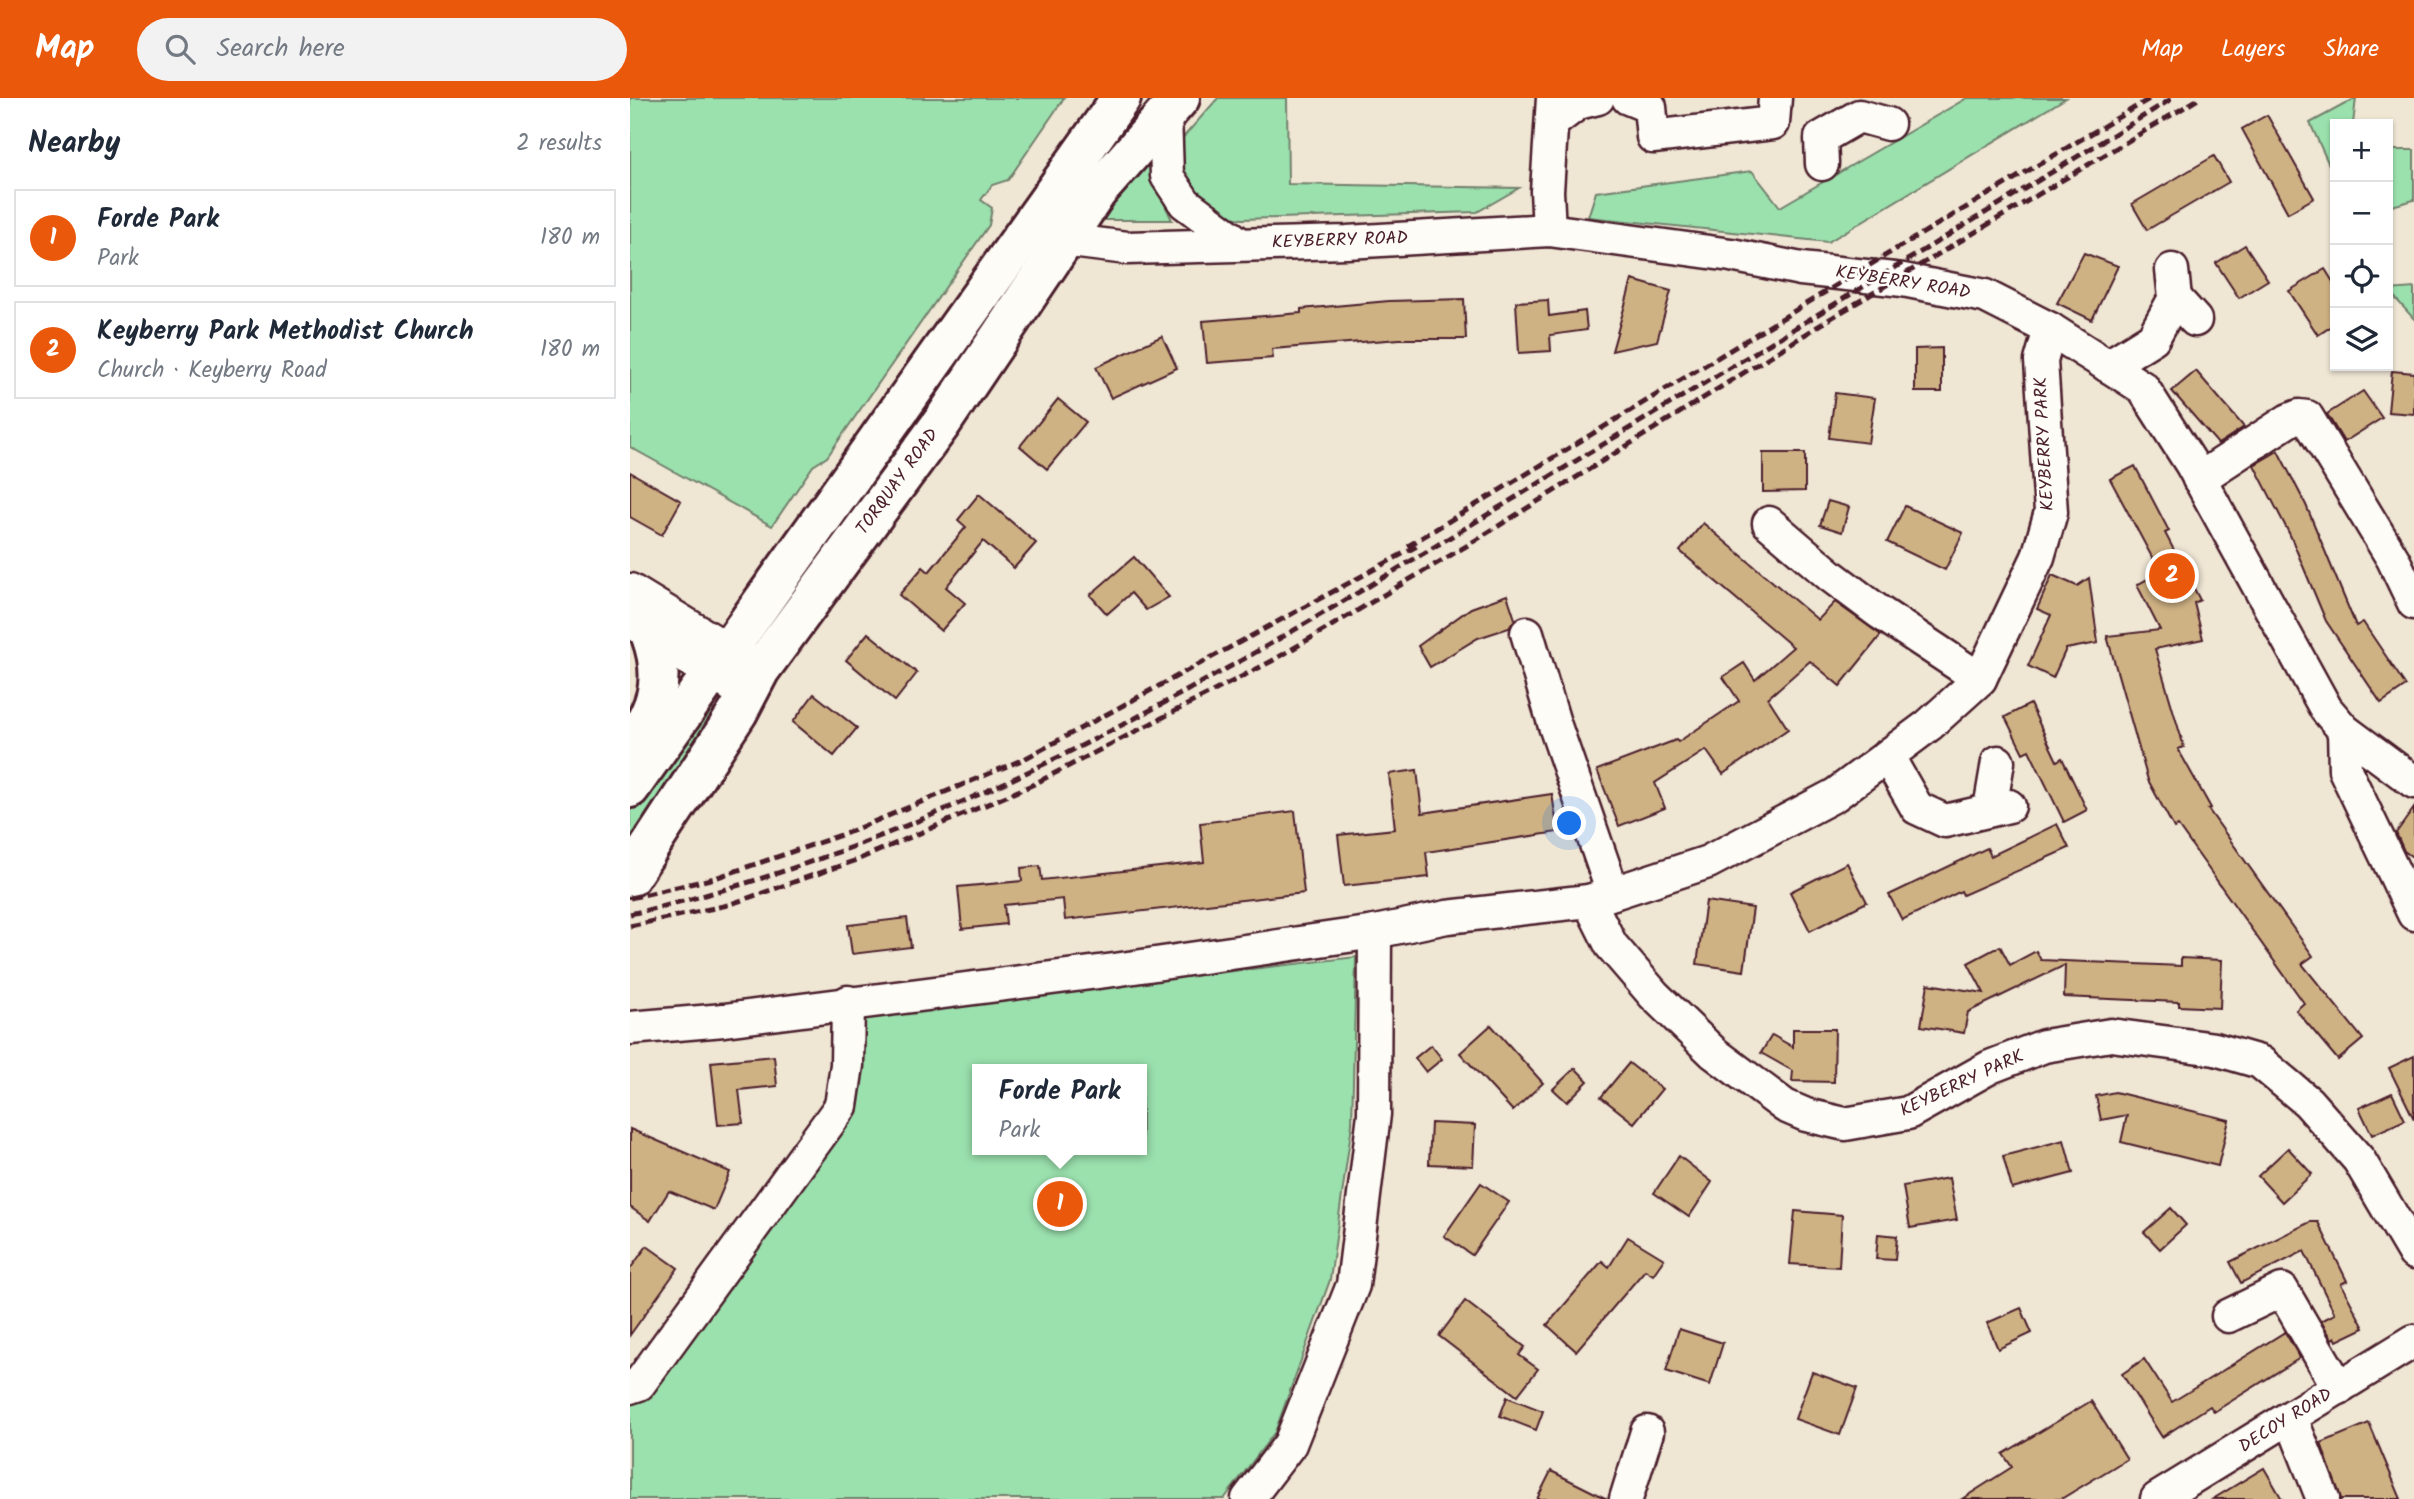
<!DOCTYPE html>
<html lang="en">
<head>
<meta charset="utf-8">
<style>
	:root { --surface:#fff; --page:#f2f2f3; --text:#1f2937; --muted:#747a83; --line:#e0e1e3; --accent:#ea580c }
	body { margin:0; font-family:Kalam,sans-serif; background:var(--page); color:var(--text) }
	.controls { position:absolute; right:21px; top:21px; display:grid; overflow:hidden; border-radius:0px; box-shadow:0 2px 5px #0004 }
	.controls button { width:63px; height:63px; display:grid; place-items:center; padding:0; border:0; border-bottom:2px solid var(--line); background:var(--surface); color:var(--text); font:35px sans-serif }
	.you { position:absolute; left:940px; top:726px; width:24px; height:24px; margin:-18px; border:5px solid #fff; border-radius:50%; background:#1a73e8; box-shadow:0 0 0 10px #1a73e833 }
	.badge { display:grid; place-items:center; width:46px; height:46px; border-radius:50%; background:var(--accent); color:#fff; font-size:23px; font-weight:700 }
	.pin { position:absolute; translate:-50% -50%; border:4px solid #fff; box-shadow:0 2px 7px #0006 }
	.popup { position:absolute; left:342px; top:966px; width:175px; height:91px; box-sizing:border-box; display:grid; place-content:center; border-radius:0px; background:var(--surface); filter:drop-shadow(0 2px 5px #0005); font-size:23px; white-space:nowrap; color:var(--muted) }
	.popup b { font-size:26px; color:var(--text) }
	.popup::after { content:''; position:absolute; left:50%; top:100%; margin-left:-14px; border:14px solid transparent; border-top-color:var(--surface) }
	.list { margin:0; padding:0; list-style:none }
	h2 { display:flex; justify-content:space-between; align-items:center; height:91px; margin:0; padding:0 28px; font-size:30px }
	h2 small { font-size:23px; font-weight:400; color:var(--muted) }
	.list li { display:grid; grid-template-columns:46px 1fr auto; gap:21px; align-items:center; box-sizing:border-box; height:98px; margin:0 14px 14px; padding:0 14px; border:2px solid var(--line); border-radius:0px }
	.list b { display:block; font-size:26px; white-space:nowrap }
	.list p { margin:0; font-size:23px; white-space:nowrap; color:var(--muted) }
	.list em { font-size:23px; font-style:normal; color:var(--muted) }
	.icon { flex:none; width:38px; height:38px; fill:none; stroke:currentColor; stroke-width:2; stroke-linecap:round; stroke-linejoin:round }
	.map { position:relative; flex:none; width:1784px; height:1401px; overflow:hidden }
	header { display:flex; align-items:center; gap:42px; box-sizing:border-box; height:98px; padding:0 35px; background:var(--accent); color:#fff }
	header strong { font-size:33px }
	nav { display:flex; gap:38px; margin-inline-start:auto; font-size:24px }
	.search { width:490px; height:63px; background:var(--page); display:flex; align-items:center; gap:18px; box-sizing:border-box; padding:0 24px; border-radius:38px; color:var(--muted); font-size:26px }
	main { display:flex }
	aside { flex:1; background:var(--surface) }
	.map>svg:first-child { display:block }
</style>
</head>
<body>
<header>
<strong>Map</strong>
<div class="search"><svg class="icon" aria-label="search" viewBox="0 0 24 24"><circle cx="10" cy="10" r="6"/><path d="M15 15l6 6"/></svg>Search here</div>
<nav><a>Map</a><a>Layers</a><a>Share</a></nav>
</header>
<main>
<aside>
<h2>Nearby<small>2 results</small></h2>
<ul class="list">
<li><span class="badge">1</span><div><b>Forde Park</b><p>Park</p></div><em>180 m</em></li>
<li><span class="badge">2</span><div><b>Keyberry Park Methodist Church</b><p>Church · Keyberry Road</p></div><em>180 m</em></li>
</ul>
</aside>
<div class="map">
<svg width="1784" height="1401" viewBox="0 0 1784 1401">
	<rect width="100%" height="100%" fill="#efe6d4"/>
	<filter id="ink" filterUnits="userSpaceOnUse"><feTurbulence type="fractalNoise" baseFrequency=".0143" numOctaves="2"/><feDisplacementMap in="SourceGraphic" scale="14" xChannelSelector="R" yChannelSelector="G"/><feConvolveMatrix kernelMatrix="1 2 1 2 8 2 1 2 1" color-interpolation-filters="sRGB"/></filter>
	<g filter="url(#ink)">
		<g fill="#9be1ae" stroke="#72806c" stroke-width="2" fill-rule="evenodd">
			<polygon points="0,0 434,0 378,82 362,87 351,102 362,110 359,127 197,359 183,368 142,428 0,349"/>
			<polygon points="588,0 657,0 658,86 889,90 847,114 612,121 581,115 552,81 549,44"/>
			<polygon points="1337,0 1436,0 1198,144 958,119 966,94 1122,73 1150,109"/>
			<polygon points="1726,0 1723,26 1705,26 1705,80 1680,25"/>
			<polygon points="1758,52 1784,52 1784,102 1758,109"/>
			<polygon points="518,61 526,88 542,122 472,122"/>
			<polygon points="1784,190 1784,221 1758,192"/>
			<polygon points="93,611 0,752 0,706 71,612"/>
			<path d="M726 859 722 1026 700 1182 645 1334 594 1401H0V1305L12 1299 204 1031 225 931 245 914ZM348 971H512V1052H348Z"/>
		</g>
		<g fill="#cfb284" stroke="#4a1f2b" stroke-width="2">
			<polygon points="1637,17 1684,100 1658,115 1612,31"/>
			<polygon points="1584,58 1599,84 1517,132 1502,106"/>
			<polygon points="1615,147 1638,182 1609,200 1586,165"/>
			<polygon points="1454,155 1488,168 1462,222 1427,205"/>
			<polygon points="1695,171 1705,187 1705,226 1688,237 1659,193"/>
			<polygon points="1002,182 1041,193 1027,243 982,253"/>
			<polygon points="834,201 836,241 770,241 642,251 643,260 577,265 573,223 671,215 671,211 759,203"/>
			<polygon points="918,202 919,218 955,213 957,232 920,237 921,253 889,255 886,204"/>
			<polygon points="532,238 547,270 481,300 466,269"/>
			<polygon points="1312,250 1312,294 1285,294 1285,251"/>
			<polygon points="1566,273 1614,329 1588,346 1542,293"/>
			<polygon points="1762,273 1784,275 1784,316 1758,314"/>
			<polygon points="1733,293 1752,320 1714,344 1697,316"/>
			<polygon points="1205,295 1245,300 1238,345 1199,340"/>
			<polygon points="428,301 456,324 417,371 390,348"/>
			<polygon points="1648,353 1676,407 1726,528 1733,524 1776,588 1751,605 1696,523 1660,437 1624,367"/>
			<polygon points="1133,355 1175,355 1175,393 1133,394"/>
			<polygon points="1505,368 1539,433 1535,435 1570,502 1564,505 1573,541 1525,551 1554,649 1548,651 1581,710 1578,711 1683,858 1672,866 1733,941 1708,962 1666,912 1674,905 1548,728 1544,730 1518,682 1477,538 1530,532 1507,487 1530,474 1480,381"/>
			<polygon points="0,374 51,403 32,437 0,419"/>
			<polygon points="349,396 406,445 384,470 353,443 316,489 335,505 311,533 269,497 293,469 299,474 336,429 328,422"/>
			<polygon points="1198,403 1219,409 1212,434 1190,427"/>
			<polygon points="1275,408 1333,435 1315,472 1257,444"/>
			<polygon points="1073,425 1188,522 1205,504 1251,537 1210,588 1180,563 1138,600 1158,631 1093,676 1076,652 1025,685 1035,710 989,728 967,672 1046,642 1048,644 1109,603 1093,579 1114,565 1125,582 1163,549 1050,453"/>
			<polygon points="504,459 539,499 516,512 501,495 477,516 460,497"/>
			<polygon points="1422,477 1447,488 1459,480 1468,545 1436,551 1423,580 1398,568 1421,517 1407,511"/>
			<polygon points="877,497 885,521 879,530 848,540 800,569 788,548 841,510"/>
			<polygon points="238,535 287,575 265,603 216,562"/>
			<polygon points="184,596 227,630 204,658 163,624"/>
			<polygon points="1400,606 1427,663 1432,660 1457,712 1434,724 1399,652 1393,655 1375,619"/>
			<polygon points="787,672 792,715 922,696 928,734 796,754 799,779 714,788 708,737 765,731 759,676"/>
			<polygon points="1784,710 1784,760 1774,753 1766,735"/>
			<polygon points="665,713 674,795 435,822 433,801 374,807 376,826 332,831 328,789 392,783 391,770 410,768 412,782 574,764 570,725"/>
			<polygon points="1427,726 1439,750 1333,797 1331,793 1272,822 1259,797 1357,750 1361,758"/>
			<polygon points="1217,765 1237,804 1180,833 1160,794"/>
			<polygon points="1076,803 1123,810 1114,873 1067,866"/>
			<polygon points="277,820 281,849 222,856 218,827"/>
			<polygon points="1370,848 1380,867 1406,853 1411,862 1551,868 1551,860 1592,862 1590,910 1549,908 1549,904 1434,899 1435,867 1338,914 1334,935 1291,928 1298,886 1354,895 1338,865"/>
			<polygon points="861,927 913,985 883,1013 830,955"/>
			<polygon points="1163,931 1205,931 1204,984 1162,983 1163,973 1131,955 1142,937 1163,949"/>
			<polygon points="801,947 812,961 796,974 785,960"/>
			<polygon points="144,958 147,988 109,992 113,1025 88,1027 81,964"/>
			<polygon points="1784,958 1784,1021 1759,970"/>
			<polygon points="999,965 1032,991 1004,1025 971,999"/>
			<polygon points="945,970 958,983 937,1004 923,991"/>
			<polygon points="1485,994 1599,1022 1588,1068 1491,1044 1497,1017 1471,1022 1466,998"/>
			<polygon points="1762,995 1775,1022 1742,1037 1729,1010"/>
			<polygon points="801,1025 845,1027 843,1068 799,1066"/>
			<polygon points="0,1031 100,1074 84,1112 39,1093 20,1123 0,1109"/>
			<polygon points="1434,1042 1443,1075 1382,1091 1373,1058"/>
			<polygon points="1658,1050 1682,1076 1652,1104 1628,1078"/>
			<polygon points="1049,1058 1082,1084 1059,1119 1024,1095"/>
			<polygon points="1319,1080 1327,1122 1280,1130 1273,1088"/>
			<polygon points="851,1085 879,1104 842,1157 814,1138"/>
			<polygon points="1541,1110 1556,1127 1530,1151 1514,1134"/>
			<polygon points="1165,1113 1212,1117 1209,1169 1160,1166"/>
			<polygon points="1680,1124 1688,1124 1717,1183 1711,1186 1734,1230 1707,1243 1705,1239 1702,1241 1691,1223 1705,1216 1674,1153 1611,1185 1600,1164"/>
			<polygon points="1248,1136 1267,1138 1265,1162 1246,1161"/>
			<polygon points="998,1139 1034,1161 1023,1177 1015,1172 946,1253 917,1227 972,1163 979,1169"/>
			<polygon points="17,1148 48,1170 0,1237 0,1171"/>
			<polygon points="835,1203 895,1249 889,1257 908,1271 887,1298 809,1238"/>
			<polygon points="1391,1210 1402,1235 1368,1251 1357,1225"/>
			<polygon points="1049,1231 1093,1245 1080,1287 1036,1273"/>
			<polygon points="1655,1234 1670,1260 1584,1314 1580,1308 1532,1339 1492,1276 1514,1261 1542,1304"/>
			<polygon points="1182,1274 1227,1290 1210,1337 1165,1321"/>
			<polygon points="877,1299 913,1313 906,1332 870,1318"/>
			<polygon points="1461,1303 1497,1361 1431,1401 1332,1401 1382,1369 1373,1356"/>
			<polygon points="1739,1325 1771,1401 1711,1401 1691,1345"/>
			<polygon points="1634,1370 1652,1401 1583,1401"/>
			<polygon points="921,1373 977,1401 907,1401"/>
		</g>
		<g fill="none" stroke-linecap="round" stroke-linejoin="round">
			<defs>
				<g id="minor">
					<polyline points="998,0 1020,9 1023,39 1143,25 1145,0"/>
					<polyline points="535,15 537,78 555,105 610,146"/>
					<polyline points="923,24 948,5 968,0"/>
					<polyline points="1192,66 1191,40 1229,18 1258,26"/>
					<polyline points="418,129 433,142 497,150 717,144 919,132 1101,157 1171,171 1273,182 1355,198 1420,231 1513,290 1562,367 1696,611 1714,632 1784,684"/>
					<polyline points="919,132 917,93 923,0"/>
					<polyline points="1545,200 1565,222"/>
					<polyline points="1478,268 1523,240 1545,200 1542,172"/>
					<polyline points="1569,381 1659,322 1669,318 1677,319 1763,461 1784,505"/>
					<polyline points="1139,425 1201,478 1249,514 1350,581"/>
					<polyline points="0,492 118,564"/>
					<polyline points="0,520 21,538 116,596"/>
					<polyline points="897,535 924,625 983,795"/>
					<polyline points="1714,632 1715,672 1784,816"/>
					<polyline points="1258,659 1287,710 1315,723 1379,708"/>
					<polyline points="1360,711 1368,664"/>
					<polyline points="959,803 981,847 1024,897 1084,955 1155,1008 1176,1017 1215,1026 1278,1015 1360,969 1414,948 1481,937 1585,951 1630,964 1678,1004 1729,1062 1784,1155"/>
					<polyline points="745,834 817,819 959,803 1078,764 1205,697 1299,627 1350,581 1408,459 1421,414 1411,263 1420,231"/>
					<polyline points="0,930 94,922 484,872 745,834 744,1016 723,1187 660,1346 618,1401"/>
					<polyline points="1598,1218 1652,1192 1709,1290"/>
					<polyline points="0,1289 9,1286 211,1008 217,967 218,904"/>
					<polyline points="1661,1320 1693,1401"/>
					<polyline points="996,1401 1017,1334"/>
					<polyline points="1527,1401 1784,1243"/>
				</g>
				<g id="major">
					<path d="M0 652C25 611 38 585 21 538"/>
					<polyline points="0,690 491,0"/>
					<polyline points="0,779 108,614 130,572 311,326 467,94 550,0"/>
				</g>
			</defs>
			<use href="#minor" stroke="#4a1f2b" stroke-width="37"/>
			<use href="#major" stroke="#4a1f2b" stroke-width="44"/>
			<use href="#minor" stroke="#fdfcf7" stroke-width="32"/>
			<use href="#major" stroke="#fdfcf7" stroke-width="38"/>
			<g stroke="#4a1f2b" stroke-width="5" stroke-dasharray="10 5" stroke-linecap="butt">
				<polyline points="778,448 1266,151 1521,0"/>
				<polyline points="0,800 85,780 217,735 394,661 789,447"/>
				<path d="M0 816C331 741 625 558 911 384 1122 256 1333 129 1543 0"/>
				<polyline points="0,828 98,807 227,762 402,687 642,563 838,447 1203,219 1570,0"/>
			</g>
		</g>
	</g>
	<g text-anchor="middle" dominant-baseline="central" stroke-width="5" stroke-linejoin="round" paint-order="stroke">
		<g font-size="18" fill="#4a1f2b" stroke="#fdfcf7">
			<text transform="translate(710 143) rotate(-2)">KEYBERRY ROAD</text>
			<text transform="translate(1273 185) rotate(9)">KEYBERRY ROAD</text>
			<text transform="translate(1415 346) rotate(-93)">KEYBERRY PARK</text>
			<text transform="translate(268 384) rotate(-54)">TORQUAY ROAD</text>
			<text transform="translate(1332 986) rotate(-25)">KEYBERRY PARK</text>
			<text transform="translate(1656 1323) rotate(-32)">DECOY ROAD</text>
		</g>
	</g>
</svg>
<div class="controls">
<button>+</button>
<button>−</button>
<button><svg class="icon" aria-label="locate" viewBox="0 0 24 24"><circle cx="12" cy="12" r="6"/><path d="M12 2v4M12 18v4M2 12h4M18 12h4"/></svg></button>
<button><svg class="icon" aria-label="layers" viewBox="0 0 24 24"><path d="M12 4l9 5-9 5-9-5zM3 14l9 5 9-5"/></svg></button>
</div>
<div class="you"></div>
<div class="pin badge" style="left:430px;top:1106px">1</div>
<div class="popup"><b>Forde Park</b>Park</div>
<div class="pin badge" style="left:1542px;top:478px">2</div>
</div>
</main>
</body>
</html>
